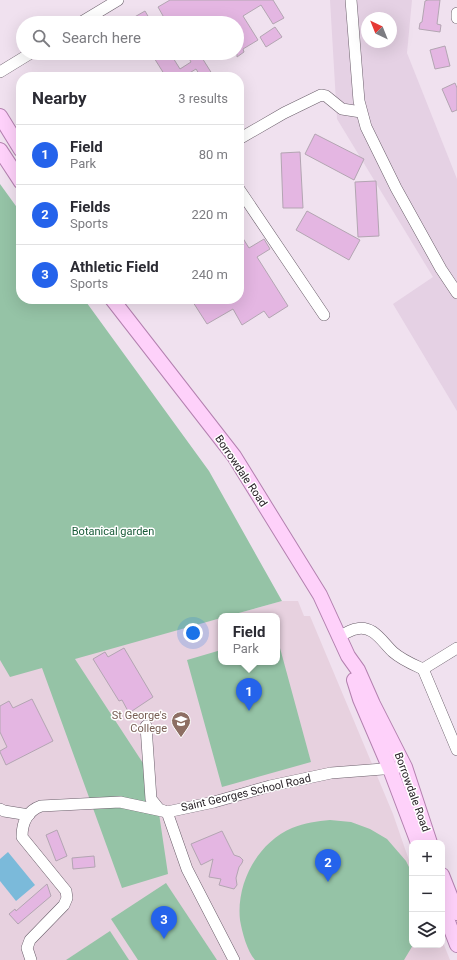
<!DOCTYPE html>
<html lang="en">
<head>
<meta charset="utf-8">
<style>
	:root { --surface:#fff; --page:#f2f2f3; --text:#2b2b33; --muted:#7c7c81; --line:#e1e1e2; --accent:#2563eb }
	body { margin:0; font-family:Roboto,sans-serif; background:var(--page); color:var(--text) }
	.controls { position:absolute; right:12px; bottom:12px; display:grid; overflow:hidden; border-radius:8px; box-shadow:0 4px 16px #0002 }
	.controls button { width:36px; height:36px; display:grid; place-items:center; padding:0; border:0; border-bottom:1px solid var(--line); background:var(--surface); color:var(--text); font:20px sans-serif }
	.compass { position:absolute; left:361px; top:12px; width:36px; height:36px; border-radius:50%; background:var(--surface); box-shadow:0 4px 16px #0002; rotate:317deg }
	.you { position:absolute; left:193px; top:633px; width:14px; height:14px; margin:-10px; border:3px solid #fff; border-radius:50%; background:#1a73e8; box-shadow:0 0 0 6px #1a73e833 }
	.badge { display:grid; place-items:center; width:26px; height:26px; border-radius:50%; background:var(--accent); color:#fff; font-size:13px; font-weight:700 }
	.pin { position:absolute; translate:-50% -33px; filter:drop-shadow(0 1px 2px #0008) }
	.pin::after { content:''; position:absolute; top:21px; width:14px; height:12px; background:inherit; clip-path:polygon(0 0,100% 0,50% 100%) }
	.popup { position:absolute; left:218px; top:613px; width:62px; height:52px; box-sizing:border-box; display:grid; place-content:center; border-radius:8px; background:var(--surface); filter:drop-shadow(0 1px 3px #0005); font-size:13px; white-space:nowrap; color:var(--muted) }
	.popup b { font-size:15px; color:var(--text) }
	.popup::after { content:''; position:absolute; left:50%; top:100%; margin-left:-8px; border:8px solid transparent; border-top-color:var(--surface) }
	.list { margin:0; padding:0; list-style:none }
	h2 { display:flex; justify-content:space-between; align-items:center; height:52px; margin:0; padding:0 16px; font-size:17px }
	h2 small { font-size:13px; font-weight:400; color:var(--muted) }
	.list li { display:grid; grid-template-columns:26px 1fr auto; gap:12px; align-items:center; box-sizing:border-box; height:60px; padding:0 16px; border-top:1px solid var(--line) }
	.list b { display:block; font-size:15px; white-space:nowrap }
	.list p { margin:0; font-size:13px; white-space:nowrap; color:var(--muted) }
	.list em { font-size:13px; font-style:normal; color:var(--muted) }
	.icon { flex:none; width:22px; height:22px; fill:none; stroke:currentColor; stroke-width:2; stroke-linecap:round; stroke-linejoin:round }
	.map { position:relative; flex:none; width:457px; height:960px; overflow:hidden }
	.search { position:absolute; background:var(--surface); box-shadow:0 4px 16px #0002; left:16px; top:16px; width:228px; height:44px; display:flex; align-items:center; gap:10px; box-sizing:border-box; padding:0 14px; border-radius:22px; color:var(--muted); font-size:15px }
	.panel { position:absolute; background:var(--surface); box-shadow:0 4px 16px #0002; left:16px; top:72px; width:228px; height:232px; border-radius:16px }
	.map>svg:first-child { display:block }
</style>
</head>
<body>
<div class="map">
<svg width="457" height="960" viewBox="0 0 457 960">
	<rect width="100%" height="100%" fill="#f0e1ef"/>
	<path fill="#e5d1e4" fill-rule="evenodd" d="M330 0H412L407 53 457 179V411L393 304 433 277 337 119ZM367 18H391V42H367Z"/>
	<polygon fill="#e7d1df" points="282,601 298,601 304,616 310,616 393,814 412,869 412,945 442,945 442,940 450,960 0,960 0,632 209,621 221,618 221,662 277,662 277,616 228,616"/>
	<g fill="#95c3a6">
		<polygon points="0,184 21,213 21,299 84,299 209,471 282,601 228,616 221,616 221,618 75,659 154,780 168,874 122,888 42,668 10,677 0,660"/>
		<polygon points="277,637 311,762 222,787 187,660 221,650 221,662 277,662"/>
		<path d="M330 820 351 822 370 829 387 839 406 861 412 873V945H413L404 960H255C247 951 242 932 240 920 236 884 257 843 292 828 305 823 317 821 330 820Z"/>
		<polygon points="166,883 217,960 138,960 111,919"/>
		<polygon points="110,931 129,960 66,960"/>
	</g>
	<polygon fill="#7bbada" points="8,852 35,885 16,901 0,881 0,859"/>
	<g fill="#e4b6e2" stroke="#b3a5b2">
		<polygon points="170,0 273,0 284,18 273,24 261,5 243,16 258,40 243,49 244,52 237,57 237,23 167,23 158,7"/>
		<polygon points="428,0 440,0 437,24 441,25 440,32 419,29 420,23 422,22 425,1"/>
		<polygon points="145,11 152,23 124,23"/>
		<polygon points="275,27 282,37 266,47 260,37"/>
		<polygon points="445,46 450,66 435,69 430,50"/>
		<polygon points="151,53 170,53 180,69 191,62 186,53 199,53 214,77 201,77 196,69 183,77 166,77"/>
		<polygon points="455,83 457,88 457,110 452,112 442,89"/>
		<polygon points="315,134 364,159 354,180 305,154"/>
		<polygon points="300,152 303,208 283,208 281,153"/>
		<polygon points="376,181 379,236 358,237 355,182"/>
		<polygon points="307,211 360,240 349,260 296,230"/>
		<polygon points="239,232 249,248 264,239 270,249 257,257 288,306 269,318 264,311 242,325 233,309 207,324 191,299 239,299"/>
		<polygon points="124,648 153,697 129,713 122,700 119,701 93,659 105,652 108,657"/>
		<polygon points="32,699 53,741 6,765 0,752 0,751 7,747 0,732 0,706 9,701 13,708"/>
		<polygon points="57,830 67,856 56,861 46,835"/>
		<polygon points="222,831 234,855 240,857 243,860 242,863 239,867 236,878 237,885 234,889 219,885 221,879 209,877 213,859 201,865 191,844"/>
		<polygon points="94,856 95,867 73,869 72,858"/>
		<polygon points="47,884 51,896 18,924 9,914 15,909 16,911"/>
	</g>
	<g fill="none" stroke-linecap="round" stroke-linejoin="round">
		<defs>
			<g id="minor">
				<polyline points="351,0 359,101 366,127 396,188 441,269 457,293"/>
				<polyline points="457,13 457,18"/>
				<polyline points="80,23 118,0"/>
				<polyline points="0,72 31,53"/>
				<polyline points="239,139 284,113 321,95 326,96 342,109 361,112"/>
				<polyline points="239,189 324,315"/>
				<path d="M339 636C345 634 350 630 356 629 373 624 383 643 393 652 402 660 412 664 423 669L457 648"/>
				<polyline points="423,669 457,750"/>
				<polyline points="146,726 151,799 159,809 167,812 187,869 234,960"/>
				<polyline points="0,809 4,811 29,815"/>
				<path d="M31 960 27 948 30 940 64 905 67 898 66 891 22 837C22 823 27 811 41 806L120 802 167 812 214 802 270 786 331 773 396 768"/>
			</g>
			<g id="major">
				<polyline points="0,116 21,150"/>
				<polyline points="0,150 21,182"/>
				<polyline points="112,299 234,456 320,595 348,656 358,670 373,704 405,767 430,843"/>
				<polyline points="354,680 360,699 390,769 418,843"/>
				<polyline points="442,875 457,913"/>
				<polyline points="442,906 457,945"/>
			</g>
		</defs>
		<use href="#minor" stroke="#6b5f6b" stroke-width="12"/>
		<use href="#major" stroke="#b381af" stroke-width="16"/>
		<use href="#minor" stroke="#fff" stroke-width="11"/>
		<use href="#major" stroke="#fed1fa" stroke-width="14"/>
	</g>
	<defs>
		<symbol id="school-pin" viewBox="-11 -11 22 30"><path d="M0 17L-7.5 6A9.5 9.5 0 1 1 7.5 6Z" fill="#8d6e63" stroke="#fff"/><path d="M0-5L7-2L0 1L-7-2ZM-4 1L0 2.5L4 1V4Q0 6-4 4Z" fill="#fff"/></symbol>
	</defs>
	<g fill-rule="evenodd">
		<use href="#school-pin" x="170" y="710" width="22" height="30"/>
	</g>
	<g text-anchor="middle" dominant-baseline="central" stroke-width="3" stroke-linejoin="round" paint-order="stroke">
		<g font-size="11" fill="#292328" stroke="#fff">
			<text transform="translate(241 471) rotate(56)">Borrowdale Road</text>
			<text transform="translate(412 792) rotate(70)">Borrowdale Road</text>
			<text transform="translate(246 793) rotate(-13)">Saint Georges School Road</text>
		</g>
		<g font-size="11" fill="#185b38" stroke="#fff">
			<text x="113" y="531">Botanical garden</text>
		</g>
		<g font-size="11" fill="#785e54" stroke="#fff" text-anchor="end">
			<text x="167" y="715">St George's<tspan x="167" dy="13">College</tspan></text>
		</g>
	</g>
</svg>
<div class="controls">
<button>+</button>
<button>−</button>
<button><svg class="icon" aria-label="layers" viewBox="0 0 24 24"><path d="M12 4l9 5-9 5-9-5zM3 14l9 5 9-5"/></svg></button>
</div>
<svg class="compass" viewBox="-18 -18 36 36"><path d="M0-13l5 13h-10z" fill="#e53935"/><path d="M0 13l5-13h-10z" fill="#7c7c81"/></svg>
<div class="you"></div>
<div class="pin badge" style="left:249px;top:711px">1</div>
<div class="popup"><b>Field</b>Park</div>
<div class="pin badge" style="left:328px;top:882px">2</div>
<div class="pin badge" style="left:164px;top:939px">3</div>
<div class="search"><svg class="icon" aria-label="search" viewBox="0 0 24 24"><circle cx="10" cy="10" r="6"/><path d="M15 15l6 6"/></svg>Search here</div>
<section class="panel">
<h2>Nearby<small>3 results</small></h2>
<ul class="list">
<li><span class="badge">1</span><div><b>Field</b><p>Park</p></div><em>80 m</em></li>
<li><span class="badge">2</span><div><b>Fields</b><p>Sports</p></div><em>220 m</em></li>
<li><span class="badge">3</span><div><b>Athletic Field</b><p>Sports</p></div><em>240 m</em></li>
</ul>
</section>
</div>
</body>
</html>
